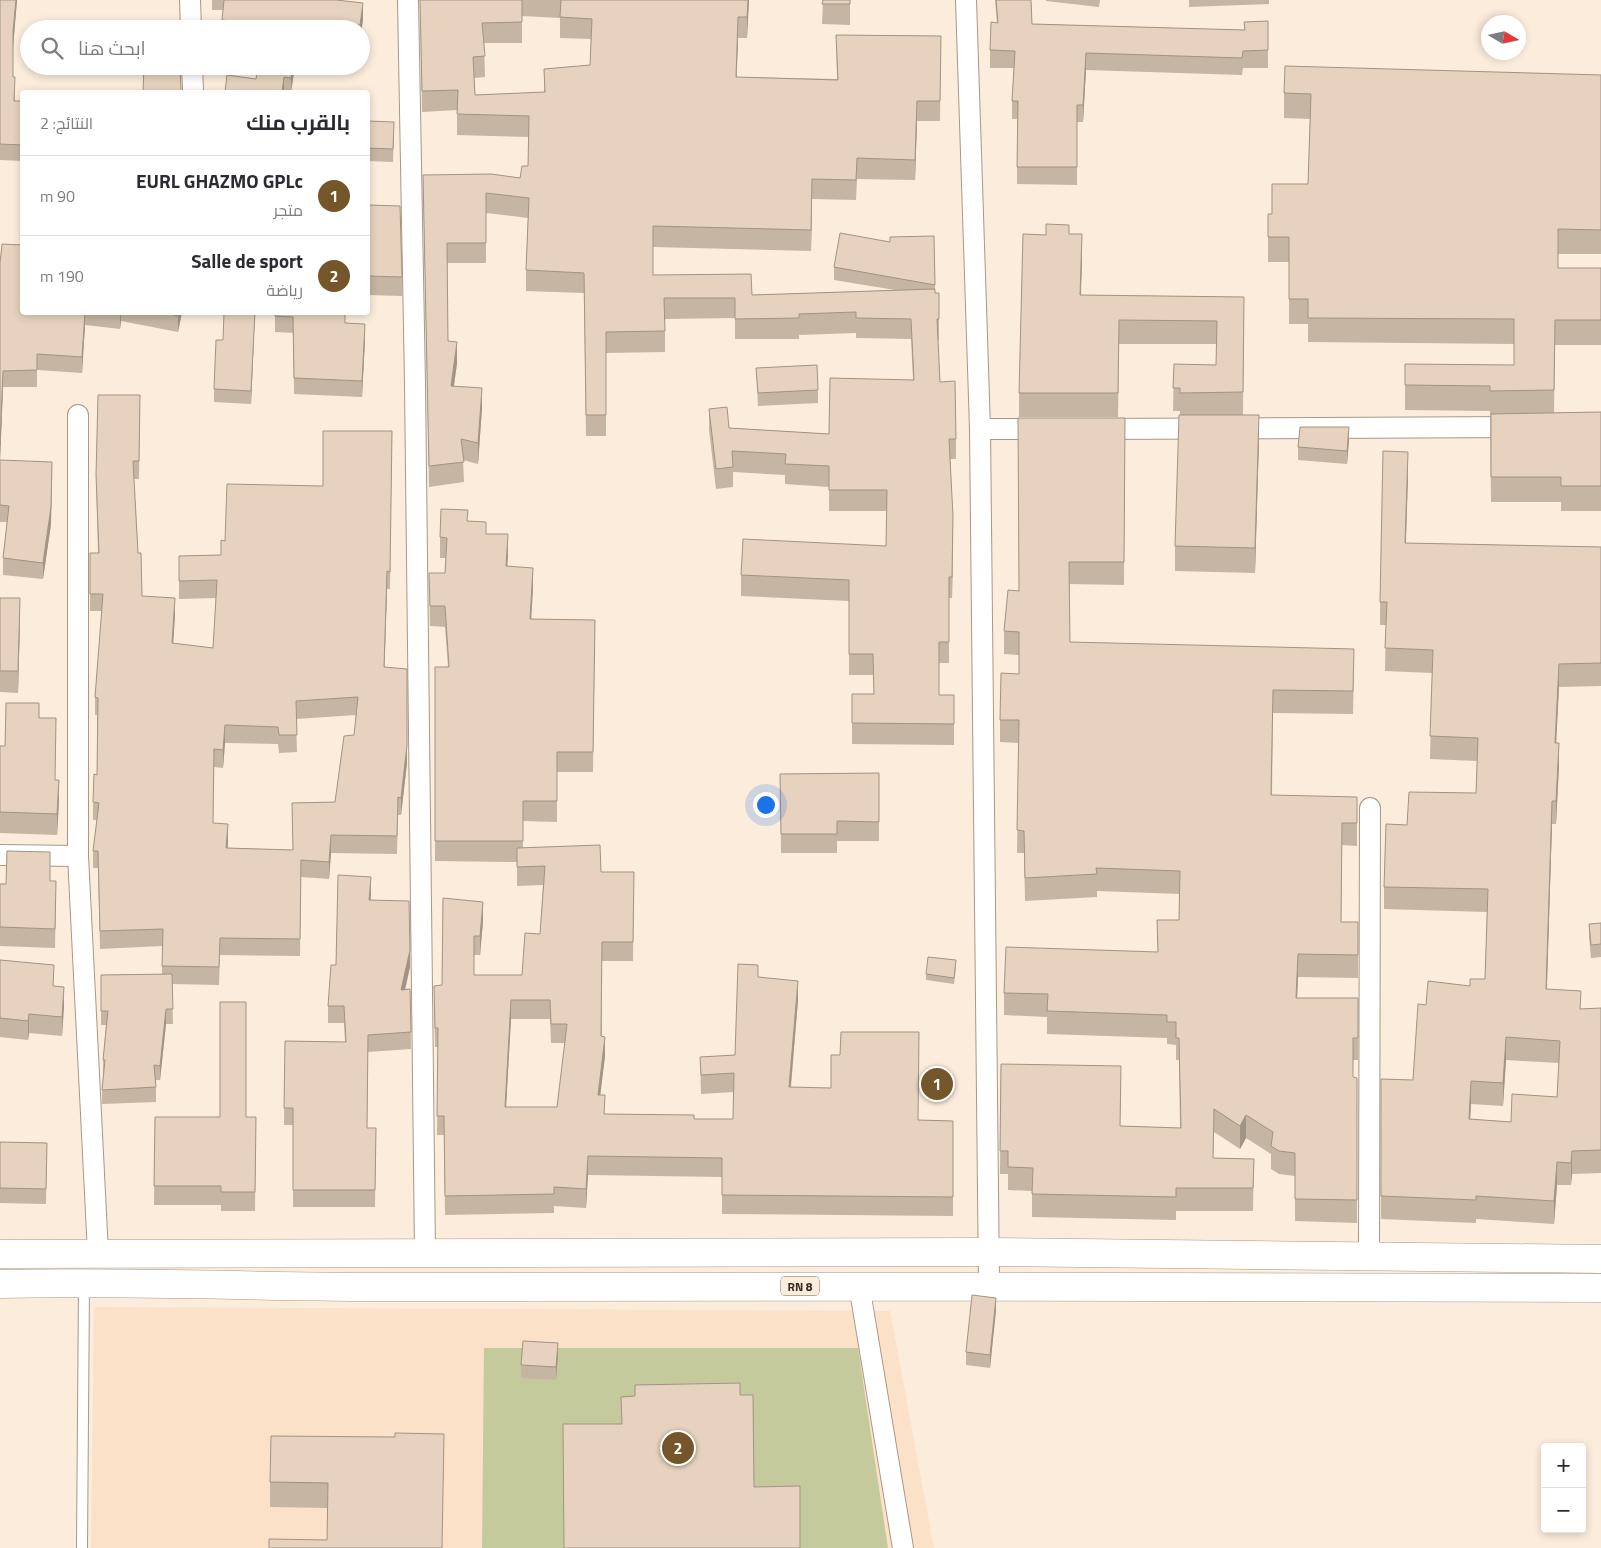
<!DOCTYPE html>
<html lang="ar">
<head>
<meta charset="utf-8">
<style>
	:root { --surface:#fff; --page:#f2f2f3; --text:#2b2b33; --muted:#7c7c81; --line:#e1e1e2; --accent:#75562b }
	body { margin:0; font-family:"Titillium Web",Cairo,sans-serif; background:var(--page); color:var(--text); direction:rtl }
	.controls { position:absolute; right:15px; bottom:15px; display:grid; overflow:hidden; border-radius:5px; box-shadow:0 2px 8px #0003 }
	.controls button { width:45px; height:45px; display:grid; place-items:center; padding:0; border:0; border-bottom:1px solid var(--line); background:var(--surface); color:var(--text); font:25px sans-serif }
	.compass { position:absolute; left:1481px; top:15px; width:45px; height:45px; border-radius:50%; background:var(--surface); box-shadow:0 2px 8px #0003; rotate:99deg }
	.you { position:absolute; left:765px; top:804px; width:18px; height:18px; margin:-12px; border:4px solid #fff; border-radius:50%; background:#1a73e8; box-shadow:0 0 0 8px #1a73e833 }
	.badge { display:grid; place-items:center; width:32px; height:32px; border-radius:50%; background:var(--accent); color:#fff; font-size:16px; font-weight:700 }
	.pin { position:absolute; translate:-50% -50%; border:2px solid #fff; box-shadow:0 1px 5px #0006 }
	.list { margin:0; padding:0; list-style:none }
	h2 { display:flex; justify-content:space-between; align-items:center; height:65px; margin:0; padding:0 20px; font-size:21px }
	h2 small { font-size:16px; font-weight:400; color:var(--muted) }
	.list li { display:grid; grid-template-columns:32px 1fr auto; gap:15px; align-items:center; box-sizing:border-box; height:80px; padding:0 20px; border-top:1px solid var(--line) }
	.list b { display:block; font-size:19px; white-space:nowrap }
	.list p { margin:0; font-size:16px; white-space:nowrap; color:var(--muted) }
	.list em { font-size:16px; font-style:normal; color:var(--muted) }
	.icon { flex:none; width:28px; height:28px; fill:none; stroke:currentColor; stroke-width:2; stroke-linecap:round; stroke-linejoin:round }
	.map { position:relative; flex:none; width:1601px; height:1548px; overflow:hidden; direction:ltr }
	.search { position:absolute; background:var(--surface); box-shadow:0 2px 8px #0003; left:20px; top:20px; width:350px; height:55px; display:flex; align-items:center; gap:12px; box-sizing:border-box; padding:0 18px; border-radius:28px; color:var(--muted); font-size:19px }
	.panel { position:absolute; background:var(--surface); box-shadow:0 2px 8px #0003; left:20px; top:90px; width:350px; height:225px; border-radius:5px; direction:rtl }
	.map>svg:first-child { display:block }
</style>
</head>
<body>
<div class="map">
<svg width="1601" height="1548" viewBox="0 0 1601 1548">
	<rect width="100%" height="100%" fill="#fcecdc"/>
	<polygon fill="#fbe1c7" points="94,1307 890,1311 934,1548 91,1548"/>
	<polygon fill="#c5ca9c" points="484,1348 858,1348 888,1548 482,1548"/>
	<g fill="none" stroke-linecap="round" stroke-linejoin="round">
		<defs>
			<polyline id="service" points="82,1548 84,1284"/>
			<g id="minor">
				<polyline points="190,0 191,29"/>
				<polyline points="408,0 415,384 425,1252"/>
				<polyline points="966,0 980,429 989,1286"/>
				<polyline points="192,66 193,90"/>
				<polyline points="78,415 78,856 98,1253"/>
				<polyline points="980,429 1044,429"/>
				<polyline points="1098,429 1517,427"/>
				<polyline points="0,855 78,856"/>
				<polyline points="1369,1258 1370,808"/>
				<polyline points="859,1285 903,1548"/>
			</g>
			<g id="primary">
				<polyline points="0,1254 988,1252 1601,1259"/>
				<path d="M0 1284C131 1281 263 1287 394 1287 796 1286 1199 1287 1601 1288"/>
			</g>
		</defs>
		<use href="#service" stroke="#aa9784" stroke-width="12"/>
		<use href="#minor" stroke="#aa9784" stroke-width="22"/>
		<use href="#primary" stroke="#aa9784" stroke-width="29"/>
		<use href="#service" stroke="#fff" stroke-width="10"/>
		<use href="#minor" stroke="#fff" stroke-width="20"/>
		<use href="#primary" stroke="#fff" stroke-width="28"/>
	</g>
	<g fill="#c6b5a3" fill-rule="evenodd">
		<polygon points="0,0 17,0 13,47 13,77 15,101 22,101 22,161 0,160"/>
		<polygon points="212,0 336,0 363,20 361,29 222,29 223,10 212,10"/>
		<path d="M420 0H749L747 38H738L736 77 837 79 836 35 941 36 940 121H917L915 180 857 179 856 200 812 199 811 251 653 247V275L752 295 895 290 834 280V267L890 242 934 236 935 289V293H939V340H938L940 382 956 439V459H950L953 536 952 598H949V663H939V695H954V745L852 744V694H874L873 675H849V601L741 596V575L886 546 887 511H829V487L785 484V475L733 472V487L716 489 709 430V409L729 428 829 434 913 380 911 339 856 338V333L799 335V339H735V318L665 319V352L606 353V436H586L584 293 526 291V270L528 218 486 213V263H447L448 341 457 363 454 386 482 408 478 464 463 460 464 482 429 487 423 175 520 178 528 166 529 137 457 135V110L422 112ZM522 16 560 18V38L591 39 590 65 544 69V92L475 95 474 78 485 77 484 43H522Z"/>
		<polygon points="823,0 850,0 850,25 822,24"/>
		<polygon points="995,0 1031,0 1032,24 1245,30 1268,21 1268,68 1243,68 1242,75 1086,70 1083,122 1077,122 1077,185 1017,184 1017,119 1012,119 1012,101 1014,68 990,68 990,50 997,23"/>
		<polygon points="1046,0 1100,0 1099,7 1046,1"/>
		<polygon points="1189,0 1269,0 1269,4 1189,7"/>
		<polygon points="295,66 291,92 225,92 256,79"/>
		<polygon points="1601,75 1601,254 1558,254 1558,268 1601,268 1601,345 1555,345 1554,413 1601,412 1601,511 1561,511 1561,502 1491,502 1490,411 1405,410 1405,364 1514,365 1514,344 1308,342 1308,324 1289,324 1289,262 1268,262 1268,214 1272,214 1308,184 1310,119 1284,118 1284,93"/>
		<polygon points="368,121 394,135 393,162 368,161"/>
		<polygon points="368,205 402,277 402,296 368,295"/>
		<polygon points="1069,234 1082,258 1081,295 1244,297 1243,415 1259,440 1255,573 1175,571 1175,546 1180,411 1173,411 1174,364 1216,365 1217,344 1119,344 1118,417 1019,417 1019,393 1046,235"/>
		<polygon points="0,263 22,312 182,312 178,332 121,321 120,329 85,325 82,373 37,370 37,387 3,387 0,460 52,478 51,524 43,579 3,575 3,558 7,522 0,522"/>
		<polygon points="255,312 251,404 214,402 214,389 223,340"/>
		<polygon points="275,312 345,323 365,340 362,397 294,394 293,333 275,332"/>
		<polygon points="756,368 818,390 818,403 758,406"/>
		<path d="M140 395 139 479H134L138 553 142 596 175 616 173 643 213 648 216 598 179 599V556L221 555 225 541 323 486 392 431 390 589H387L384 667 407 763 401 815H398L397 854 331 853 329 879 301 877 300 956 220 955 219 985 172 984 173 1024H166L160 1080H156V1102L102 1104V1090L104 1074H103V1060L106 1025H101V975L162 974V946L100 949 98 868H93V851L97 820H93V802L97 775V715H95V697L102 611H90V553H98L96 475ZM356 715 354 735 335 802 292 803 293 850 228 848V842L213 823 214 767 223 768 225 743 278 744 279 753 297 752 296 719Z"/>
		<polygon points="1125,418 1124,585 1069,584 1070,642 1354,672 1353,714 1273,713 1272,796 1357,820 1357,846 1342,845 1341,922 1358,922 1358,978 1298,977 1297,998 1358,998 1358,1060 1353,1060 1353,1077 1357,1078 1357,1223 1295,1221 1295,1176 1279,1174 1271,1169 1271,1154 1246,1138 1240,1149 1214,1132 1213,1158 1254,1159 1253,1211 1176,1211 1176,1220 1032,1217 1032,1191 1008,1190 1008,1174 1000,1174 1001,1064 1121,1089 1120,1126 1180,1128 1179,1060 1176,1060 1176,1045 1167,1044 1167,1038 1047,1034 1047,1017 1004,1015 1004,993 1158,952 1157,920 1179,920 1180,894 1097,891 1097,897 1025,901 1024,853 1017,853 1019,743 1000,742 1000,720 1019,674 1019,655 1004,654 1004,631 1018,591"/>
		<polygon points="1349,440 1347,464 1298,460 1298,447"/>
		<path d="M1408 475 1406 543 1601 547V686L1559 687 1556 743 1559 766 1556 824H1552L1547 989 1581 1009 1601 1008V1173L1572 1174 1571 1185H1557L1554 1224 1476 1219V1223L1381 1219V1079L1413 1080 1426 1005 1485 979 1487 912 1384 909V887L1407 825 1476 793 1477 761 1430 759 1432 673 1385 671 1386 625H1380V602ZM1506 1060 1559 1063 1557 1097 1511 1122 1470 1119 1471 1104 1503 1106Z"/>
		<path d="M468 521 486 534 508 555 507 566 533 588 531 619 595 620 593 772H557V822L523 821V848L601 872H634L633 961H602V1036L605 1056 600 1095 605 1114 694 1119H733L734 1092 701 1094 700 1057 735 1055 758 977 798 1000 791 1087 918 1120 953 1121V1216L722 1214V1177L588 1175 586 1208 554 1206V1213L445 1215 444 1135H437L438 1047H435L434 1005 442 985 483 921 480 955H474V975H522L540 934 543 885 517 886V862L435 861V667H448L445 627 430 626 429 573H445L446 558H440V537ZM511 1019H550L551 1043H565L557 1107H506Z"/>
		<polygon points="0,598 20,620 18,693 0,692"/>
		<polygon points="39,718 55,780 59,801 57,835 0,833 0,746 5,746"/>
		<polygon points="879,773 879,841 837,841 837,853 781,853 780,774"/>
		<polygon points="50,881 56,900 55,948 0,946 0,884"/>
		<polygon points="371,895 370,900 410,967 405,990 410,989 411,1049 368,1052 367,1128 376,1128 375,1207 293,1207 293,1125 284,1125 285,1041 345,1042 344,1023 328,1023 328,1006 336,965"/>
		<polygon points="1601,923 1601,957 1591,958 1589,937 1589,924"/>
		<polygon points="0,960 54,986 64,1006 62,1036 29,1033 28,1040 0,1037"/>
		<polygon points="956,967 954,984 926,980 926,974"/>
		<polygon points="155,1117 256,1117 255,1211 221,1211 221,1205 154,1205"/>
		<polygon points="0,1142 47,1143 46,1204 0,1203"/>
		<polygon points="996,1310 990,1368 966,1365 966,1352"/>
		<polygon points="558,1355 556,1380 521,1378 521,1365"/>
		<polygon points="444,1459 327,1540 327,1508 270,1507 270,1482"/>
	</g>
	<g fill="#a19385">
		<polygon points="16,0 17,0 13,48 13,31"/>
		<polygon points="748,0 749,0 747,38 747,17"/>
		<polygon points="363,3 363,20 361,34 360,25"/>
		<polygon points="738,17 738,38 736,98 736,77"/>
		<polygon points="1086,53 1086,70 1083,122 1083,105"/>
		<polygon points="293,66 295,66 291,92 291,78"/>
		<polygon points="284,77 284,92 282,92"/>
		<polygon points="917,101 917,121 915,180 915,160"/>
		<polygon points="812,179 812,199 811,251 811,230"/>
		<polygon points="1082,234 1082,258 1080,319 1080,295"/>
		<polygon points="85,312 85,325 82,373 82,357"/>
		<polygon points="120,312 121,312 121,321 120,329"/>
		<polygon points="179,312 182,312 178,332 178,316"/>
		<polygon points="255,312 251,404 251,391"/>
		<polygon points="365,324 365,340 362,397 362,381"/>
		<polygon points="457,342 457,363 451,406 451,386"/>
		<polygon points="3,371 3,387 0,462 0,445"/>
		<polygon points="482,388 482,408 478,464 478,443"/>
		<polygon points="1259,415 1259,440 1255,573 1255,548"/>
		<polygon points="1349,427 1349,440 1347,464 1347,451"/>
		<polygon points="1408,452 1408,475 1405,566 1405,543"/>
		<polygon points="52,462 51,524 43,579 43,563"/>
		<polygon points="953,516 953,536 952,598 952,577"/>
		<polygon points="508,534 508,555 506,586 506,566"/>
		<polygon points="533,568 533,588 530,639 530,619"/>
		<polygon points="387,571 387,589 384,684 384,667"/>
		<polygon points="20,598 20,620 18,693 18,671"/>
		<polygon points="175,598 175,616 172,661 172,643"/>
		<polygon points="1559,664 1559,687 1555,766 1555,743"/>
		<polygon points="225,725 225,743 223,768 223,750"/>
		<polygon points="1559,743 1559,766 1556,824 1556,801"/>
		<polygon points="407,745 407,763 401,815 401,798"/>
		<polygon points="59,780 59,801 57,835 57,814"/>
		<polygon points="1552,801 1552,824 1546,1012 1546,989"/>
		<polygon points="228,824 228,842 226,866 226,848"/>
		<polygon points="331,835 331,853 329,879 329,862"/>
		<polygon points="371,877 371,895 369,917 369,900"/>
		<polygon points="483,902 483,921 480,955 480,936"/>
		<polygon points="410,950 410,967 401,1007 401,990"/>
		<polygon points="1298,954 1298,977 1296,1021 1296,998"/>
		<polygon points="798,981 798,1000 789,1106 789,1087"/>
		<polygon points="64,987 64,1006 62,1036 62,1017"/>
		<polygon points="511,1000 511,1019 505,1126 505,1107"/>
		<polygon points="166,1009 166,1024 160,1080 160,1066"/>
		<polygon points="29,1014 29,1033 28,1040 28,1021"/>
		<polygon points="605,1037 605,1056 598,1114 598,1095"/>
		<polygon points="1506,1037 1506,1060 1503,1106 1503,1083"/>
		<polygon points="1471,1081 1471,1104 1469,1142 1469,1119"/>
		<polygon points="1246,1115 1246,1138 1240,1149 1240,1126"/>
		<polygon points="1572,1151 1572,1174 1571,1185 1571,1163"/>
		<polygon points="588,1156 588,1175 586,1208 586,1189"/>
		<polygon points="1557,1162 1557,1185 1554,1224 1554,1201"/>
		<polygon points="996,1298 996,1310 990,1368 990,1355"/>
		<polygon points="558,1343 558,1355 556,1380 556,1367"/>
	</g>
	<g fill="#e6d2be" stroke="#a19385" fill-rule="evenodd">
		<polygon points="0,0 16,0 13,31 13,77 15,77 14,101 22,101 22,145 0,144"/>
		<polygon points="224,0 336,0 363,3 360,25 335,22 335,29 265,29 265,25 222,20"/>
		<polygon points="420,0 522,0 522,22 482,23 485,56 473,57 475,95 545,92 544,69 590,65 592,19 560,17 561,0 748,0 747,17 738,17 736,77 838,80 836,35 941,36 940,101 917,101 915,160 857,158 856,180 812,179 811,230 653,226 653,275 751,274 752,295 935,289 935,293 939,293 939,319 937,319 940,382 955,381 956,439 949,439 953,516 952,577 949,577 949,642 939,642 939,695 954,695 954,724 852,723 852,694 874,694 873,654 849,654 849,580 741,575 743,539 886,546 887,490 829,490 829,466 785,464 786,454 732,451 733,467 716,469 709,409 727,407 729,428 829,434 830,378 914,380 911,319 856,318 856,312 799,314 799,318 735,319 735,298 664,298 665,331 606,332 606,415 586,415 584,273 526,270 529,198 486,193 486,243 447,243 448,341 457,342 451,386 482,388 478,443 461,439 464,462 429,466 423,175 491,174 520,178 522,166 528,166 529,116 457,114 458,90 422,91"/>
		<polygon points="823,0 850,0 850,4 822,4"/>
		<polygon points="996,0 1031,0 1032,24 1245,30 1244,22 1268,21 1268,50 1243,51 1242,58 1086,53 1083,105 1077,105 1077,167 1017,167 1018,101 1012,101 1015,51 990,50 991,22 998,23"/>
		<polygon points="144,66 180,66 181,92 143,92"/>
		<polygon points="258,66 293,66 291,78 284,77 282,92 225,92 227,75 256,79"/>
		<polygon points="1285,66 1601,75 1601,230 1558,229 1558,268 1601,268 1601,320 1555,320 1554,390 1490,391 1490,386 1405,385 1405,364 1514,365 1514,319 1308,318 1308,299 1289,299 1289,237 1268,237 1268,214 1272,214 1272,184 1308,184 1311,94 1284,93"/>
		<polygon points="368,121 394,122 393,149 368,148"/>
		<polygon points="368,205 400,206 402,277 368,276"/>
		<polygon points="1046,224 1069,225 1069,234 1082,234 1080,295 1244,297 1243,392 1180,393 1180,388 1173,388 1174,364 1216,365 1217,321 1119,320 1118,393 1019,393 1023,234 1046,235"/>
		<polygon points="840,233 890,242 890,237 934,236 935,285 834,267"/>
		<polygon points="2,244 22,245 22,312 85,312 82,357 37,354 37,370 3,371 0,445 0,263"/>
		<polygon points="162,312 179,312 178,316"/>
		<polygon points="224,312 255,312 251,391 214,389 216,340 223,340"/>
		<polygon points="275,312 345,312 345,323 365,324 362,381 294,378 293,317 275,316"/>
		<polygon points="817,365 818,390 758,393 756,368"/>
		<path d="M98 395H140L139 461H133L138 553H141L142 596 175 598 172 643 213 648 217 580 179 581V556L221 555V540L225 541 227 484 323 486V431H392L390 572 387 571 384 667 407 669V745L401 798 398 797 397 836 331 835 329 862 301 860 300 939 220 938 219 967 162 966 163 929 100 931 98 851H93L99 803 93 802 94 774 97 775 98 698 95 697 103 594H90V553H99L96 475ZM358 697 354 735 344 736 335 802 292 803 293 850 226 848 228 824 213 823 214 749 223 750 225 725 278 727 279 735H297L296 701Z"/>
		<polygon points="1601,412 1601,486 1561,486 1561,477 1491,477 1491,414"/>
		<polygon points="1179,415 1259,415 1255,548 1175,546"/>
		<polygon points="1018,418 1125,418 1124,562 1069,562 1070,642 1354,649 1353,691 1273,690 1271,795 1357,797 1357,823 1342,823 1341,922 1358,922 1358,955 1298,954 1296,998 1358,998 1358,1038 1353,1038 1353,1077 1357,1078 1357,1200 1295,1199 1295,1153 1279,1151 1271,1146 1273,1132 1246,1115 1240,1126 1214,1109 1213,1158 1254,1159 1253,1188 1176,1188 1176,1197 1032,1194 1033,1168 1008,1167 1008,1151 1000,1151 1001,1064 1121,1066 1120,1126 1181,1128 1179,1038 1176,1038 1176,1022 1167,1022 1167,1015 1047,1011 1048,994 1004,993 1006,947 1158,952 1157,920 1179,920 1180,871 1096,868 1097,874 1025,878 1024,831 1017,830 1019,720 1000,720 1001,673 1019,674 1019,632 1004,631 1008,590 1019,591"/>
		<polygon points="1300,427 1349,427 1347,451 1298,447"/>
		<path d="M1383 451 1408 452 1405 543 1601 547V663L1559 664 1555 743H1559L1556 801H1552L1546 989 1581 991 1580 1009 1601 1008V1150L1572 1151 1571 1163 1557 1162 1554 1201 1476 1196V1200L1381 1196V1079L1413 1080 1418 1004 1426 1005 1428 981 1470 986V979H1485L1488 889 1384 887 1386 824 1407 825 1409 792 1476 793 1478 738 1430 736 1433 650 1385 648 1387 602H1380ZM1506 1037 1560 1041 1557 1097 1512 1094 1511 1122 1469 1119 1471 1081 1503 1083Z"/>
		<polygon points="0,460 52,462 51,507 43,563 3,558 9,506 0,505"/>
		<polygon points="441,509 468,510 467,521 486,522 486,534 508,534 506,566 533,568 530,619 595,620 593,752 557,752 557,801 523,801 523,841 435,841 435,667 449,667 445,606 430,606 429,573 445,573 447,538 440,537"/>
		<polygon points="0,598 20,598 18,671 0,671"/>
		<polygon points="6,703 39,703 39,718 56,718 55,780 59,780 57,814 0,812 0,746 5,746"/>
		<polygon points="879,773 879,822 837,821 837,834 781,834 780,774"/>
		<path d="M600 845 601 872H634L633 942H602L601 1036 605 1037 598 1095H605L604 1114 694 1115V1119H733L734 1073 701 1075 700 1057 735 1055 738 964 758 965V977L798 981 789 1087 831 1088V1055H840L841 1032H919L918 1120 953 1121V1197L722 1195V1158L588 1156 586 1189 554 1187V1194L445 1196 444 1116H437L438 1028H435L434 986 442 985 443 898 483 902 480 936H474V975H522L525 933 540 934 545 866 517 867V848ZM511 1000H550L551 1024H567L557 1107H505Z"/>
		<polygon points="7,851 50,852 50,881 56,881 55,929 0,927 0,884 6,884"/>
		<polygon points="338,875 371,877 369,900 409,901 410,950 401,990 410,989 411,1032 368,1035 367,1128 376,1128 375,1190 293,1190 293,1108 284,1108 285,1041 346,1042 344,1006 328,1006 331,965 336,965"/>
		<polygon points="1601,923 1601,944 1591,945 1589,924"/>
		<polygon points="928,957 956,960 954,978 926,974"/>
		<polygon points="0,960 54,965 53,986 64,987 62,1017 29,1014 28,1021 0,1018"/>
		<polygon points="172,974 173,1009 166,1009 160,1066 154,1065 156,1087 102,1090 105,1060 103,1060 108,1011 101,1011 101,975"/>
		<polygon points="220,1002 246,1002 246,1117 256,1117 255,1192 221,1192 221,1186 154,1186 155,1117 220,1117"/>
		<polygon points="0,1142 47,1143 46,1189 0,1188"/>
		<polygon points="972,1295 996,1298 990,1355 966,1352"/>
		<polygon points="523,1341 558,1343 556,1367 521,1365"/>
		<polygon points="740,1383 740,1395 753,1395 754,1487 800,1486 800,1548 564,1548 563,1424 622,1424 621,1397 635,1396 635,1385"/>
		<polygon points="395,1433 444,1434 442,1548 269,1548 269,1539 327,1540 328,1483 270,1482 271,1436 395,1437"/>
	</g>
	<g text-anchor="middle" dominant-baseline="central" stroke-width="4" stroke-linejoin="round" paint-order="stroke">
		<rect fill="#fcecdc" stroke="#6f665b" stroke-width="1" x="781" y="1276.5" width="38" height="19" rx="4"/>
		<g font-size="12" font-weight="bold" fill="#332c24">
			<text x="800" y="1286">RN 8</text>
		</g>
	</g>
</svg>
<div class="controls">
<button>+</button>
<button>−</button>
</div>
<svg class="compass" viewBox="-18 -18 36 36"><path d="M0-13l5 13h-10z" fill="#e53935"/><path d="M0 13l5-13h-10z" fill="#7c7c81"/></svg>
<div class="you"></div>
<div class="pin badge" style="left:937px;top:1084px">1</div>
<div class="pin badge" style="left:678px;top:1448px">2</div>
<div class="search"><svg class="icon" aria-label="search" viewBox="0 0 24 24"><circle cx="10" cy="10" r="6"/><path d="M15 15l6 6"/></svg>ابحث هنا</div>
<section class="panel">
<h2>بالقرب منك<small>النتائج: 2</small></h2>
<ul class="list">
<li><span class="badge">1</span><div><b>EURL GHAZMO GPLc</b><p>متجر</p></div><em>90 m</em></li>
<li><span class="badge">2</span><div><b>Salle de sport</b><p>رياضة</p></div><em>190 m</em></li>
</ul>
</section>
</div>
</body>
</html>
